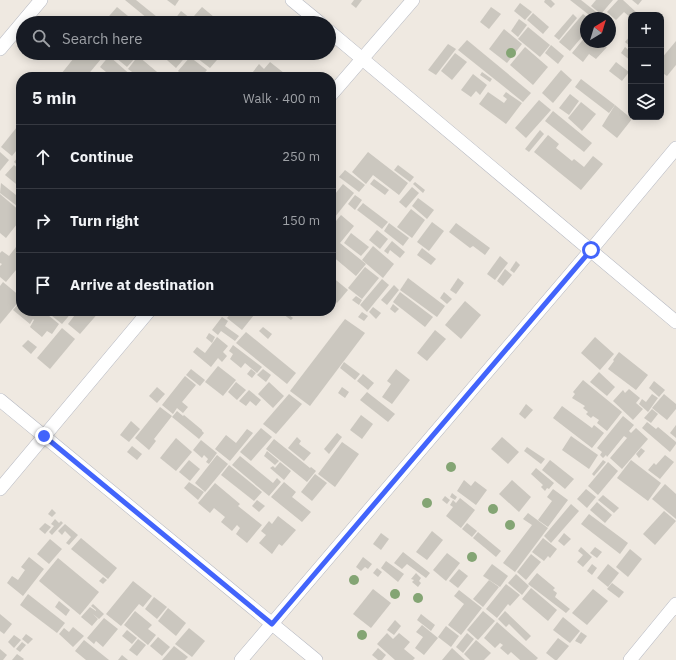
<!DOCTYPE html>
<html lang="en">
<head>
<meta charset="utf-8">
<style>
	:root { --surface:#171b24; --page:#20242c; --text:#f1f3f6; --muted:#9ea1a6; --line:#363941 }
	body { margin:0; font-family:"IBM Plex Sans",sans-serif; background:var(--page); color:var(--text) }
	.controls { position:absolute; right:12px; top:12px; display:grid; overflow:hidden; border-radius:8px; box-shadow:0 2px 10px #0003 }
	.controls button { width:36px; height:36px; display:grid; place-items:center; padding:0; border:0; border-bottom:1px solid var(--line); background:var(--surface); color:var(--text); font:20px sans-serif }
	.compass { position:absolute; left:580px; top:12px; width:36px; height:36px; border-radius:50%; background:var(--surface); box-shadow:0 2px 10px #0003; rotate:38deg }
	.stop { position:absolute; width:12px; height:12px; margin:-9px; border:3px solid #4264fb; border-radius:50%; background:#fff }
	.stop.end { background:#4264fb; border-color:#fff; box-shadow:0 1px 4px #0008 }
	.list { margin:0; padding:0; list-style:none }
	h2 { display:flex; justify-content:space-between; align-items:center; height:52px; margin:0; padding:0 16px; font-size:17px }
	h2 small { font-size:13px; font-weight:400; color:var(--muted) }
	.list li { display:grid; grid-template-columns:26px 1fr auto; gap:12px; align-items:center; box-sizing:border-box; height:64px; padding:0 16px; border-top:1px solid var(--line) }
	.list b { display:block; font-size:15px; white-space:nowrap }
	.list em { font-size:13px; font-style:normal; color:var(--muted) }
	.icon { flex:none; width:22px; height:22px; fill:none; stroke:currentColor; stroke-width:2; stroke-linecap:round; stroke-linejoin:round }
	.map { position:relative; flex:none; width:676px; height:660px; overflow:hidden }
	.search { position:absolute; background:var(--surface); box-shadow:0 2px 10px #0003; left:16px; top:16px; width:320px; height:44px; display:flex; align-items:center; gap:10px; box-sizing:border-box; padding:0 14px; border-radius:22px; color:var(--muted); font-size:15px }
	.panel { position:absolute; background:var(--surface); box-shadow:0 2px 10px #0003; left:16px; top:72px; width:320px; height:244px; border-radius:16px }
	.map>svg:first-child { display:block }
</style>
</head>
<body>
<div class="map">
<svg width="676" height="660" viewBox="0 0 676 660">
	<rect width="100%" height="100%" fill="#efe9e1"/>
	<g fill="#cbc7bf">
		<polygon points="125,0 136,0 162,21 160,23 153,23"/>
		<polygon points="167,0 179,0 175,6"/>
		<polygon points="354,0 362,0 356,8 351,4"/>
		<polygon points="545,0 551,0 555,4 551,8 544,2"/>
		<polygon points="570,0 581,0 600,15 597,18 593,18"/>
		<polygon points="596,0 613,0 601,14 591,6"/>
		<polygon points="618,0 623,0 636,12 633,15 631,15 631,18 624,12 616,20 607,12"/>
		<polygon points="632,0 642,0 638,5"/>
		<polygon points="520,3 532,12 525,20 514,11"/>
		<polygon points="117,7 128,16 122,23 103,23"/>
		<polygon points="202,7 220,22 224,17 231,23 202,23 194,16"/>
		<polygon points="491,7 501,14 489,29 480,22"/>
		<polygon points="181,11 190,18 186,23 180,23 175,19"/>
		<polygon points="533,13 549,27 543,34 527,20"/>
		<polygon points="573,14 577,18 559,40 554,36"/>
		<polygon points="583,14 588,18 586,18 586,32 570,51 559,42"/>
		<polygon points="93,17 100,23 89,23"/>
		<polygon points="519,19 527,25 518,37 511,31"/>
		<polygon points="528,27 550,45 540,57 518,39"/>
		<polygon points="504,29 522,44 507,63 489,49"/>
		<polygon points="631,35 631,47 625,42"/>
		<polygon points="586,36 586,42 601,42 607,47 596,59 589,54 583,62 572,53"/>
		<polygon points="467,40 531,93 523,102 458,50"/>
		<polygon points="676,41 676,65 667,76 661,72 661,59"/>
		<polygon points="448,44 456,49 436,75 428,70"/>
		<polygon points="551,45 564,56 558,64 545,53"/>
		<polygon points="525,47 548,67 533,85 510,65"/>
		<polygon points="625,47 631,52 631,61 621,53"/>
		<polygon points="78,53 93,53 101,59 86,77 64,77 61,74"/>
		<polygon points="110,53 132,53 136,57 127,67"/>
		<polygon points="159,53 186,53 188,54 176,68"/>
		<polygon points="195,53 223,53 210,68 193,55"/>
		<polygon points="455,53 467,62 452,80 441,71"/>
		<polygon points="109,56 133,77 112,77 100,67"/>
		<polygon points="138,56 163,77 139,77 128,69"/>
		<polygon points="190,57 207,70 201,77 184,77 178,71"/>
		<polygon points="270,62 289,77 249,77 259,64 264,69"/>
		<polygon points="616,62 629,72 622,81 609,71"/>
		<polygon points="561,70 572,80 553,103 542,93"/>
		<polygon points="482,72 492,79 490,82 480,75"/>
		<polygon points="473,74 487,85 480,95 476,91 471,97 461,90"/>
		<polygon points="581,79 615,105 609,113 575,87"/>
		<polygon points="488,92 504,103 507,99 503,96 506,92 522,103 506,124 479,104"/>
		<polygon points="570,94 579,101 569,115 559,108"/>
		<polygon points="539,100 551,110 526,138 515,128"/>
		<polygon points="581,102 596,114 582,131 568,118"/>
		<polygon points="615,105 632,119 617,138 602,126"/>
		<polygon points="553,111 592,143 584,152 545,121"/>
		<polygon points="21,122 21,145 12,156 1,147"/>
		<polygon points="540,130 544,134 529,152 525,149"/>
		<polygon points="548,135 559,144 556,148 572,161 574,159 584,167 593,156 603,164 581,190 534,152"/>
		<polygon points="0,152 9,160 0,171"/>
		<polygon points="368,152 408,183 399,195 373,175 366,184 352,172"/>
		<polygon points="21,153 21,168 14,162"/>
		<polygon points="14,165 21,171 21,188 5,175"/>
		<polygon points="398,165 414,177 410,182 394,170"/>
		<polygon points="345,170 365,185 359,192 339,177"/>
		<polygon points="374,179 389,190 385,195 370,184"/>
		<polygon points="415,182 425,190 423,193 413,184"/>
		<polygon points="1,183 21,199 21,209 0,193"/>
		<polygon points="343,184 354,193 331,222 331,199"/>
		<polygon points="412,187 419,193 406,208 399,202"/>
		<polygon points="0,194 21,212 21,219 6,238 0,233"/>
		<polygon points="355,195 362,200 355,210 348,204"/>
		<polygon points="418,198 434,210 427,219 412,206"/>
		<polygon points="363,203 388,222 382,229 357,210"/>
		<polygon points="411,209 425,220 412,238 397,227"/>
		<polygon points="341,215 354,226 340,243 366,264 356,276 331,255 331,227"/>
		<polygon points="432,222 444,231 429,251 417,242"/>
		<polygon points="389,223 409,238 403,246 384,231"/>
		<polygon points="456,223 490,248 485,255 473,246 470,248 449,232"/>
		<polygon points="377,230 388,239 380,249 369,240"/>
		<polygon points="351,233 369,247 361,256 344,243"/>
		<polygon points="392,241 405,252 400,258 390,250 388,254 384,251"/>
		<polygon points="373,246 394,264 383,278 362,260"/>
		<polygon points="16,247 21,252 21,264 6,282 0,277 0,266 2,264 0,263 0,253 2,251 9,256"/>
		<polygon points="422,248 436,259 431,265 417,255"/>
		<polygon points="500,256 508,263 495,280 487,274"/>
		<polygon points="516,261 520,265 514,273 510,270"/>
		<polygon points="365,267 379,278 362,299 348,288"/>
		<polygon points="505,269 512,275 503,286 497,281"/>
		<polygon points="331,276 348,290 337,303 331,298"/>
		<polygon points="408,278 445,306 437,317 400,290"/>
		<polygon points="458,278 464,283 456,294 450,290"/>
		<polygon points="382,279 389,285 367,312 360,305"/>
		<polygon points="3,282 21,297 21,299 0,324 0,286"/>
		<polygon points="394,285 399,290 387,305 381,300"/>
		<polygon points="400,292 433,317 425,327 393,302"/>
		<polygon points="444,292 452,299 447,304 440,298"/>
		<polygon points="356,296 362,300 359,305 352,300"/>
		<polygon points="21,301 21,311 43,311 59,324 52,334 47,331 42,337 30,327 34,320 33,319 30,324 13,310"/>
		<polygon points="465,301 481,315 461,339 445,325"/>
		<polygon points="393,304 399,309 395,313 390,309"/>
		<polygon points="373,307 381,313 376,319 369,312"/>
		<polygon points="46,311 73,311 62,324"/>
		<polygon points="78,311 100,311 80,334 68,324"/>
		<polygon points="233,311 249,311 254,315 242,330 227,318"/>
		<polygon points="286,311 295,311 297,312 295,315 290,311 288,314 293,318 291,320 283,314"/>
		<polygon points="362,312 368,316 364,321 358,317"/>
		<polygon points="222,317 228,321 225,326 239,336 235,341 221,331 218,335 212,330"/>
		<polygon points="345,319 365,333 310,406 290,391"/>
		<polygon points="263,327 272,334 268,339 259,331"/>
		<polygon points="62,328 75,339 50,369 37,358"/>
		<polygon points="435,330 446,339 427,361 417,353"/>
		<polygon points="246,332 296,373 287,384 236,343"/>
		<polygon points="209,333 215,337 212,343 206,338"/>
		<polygon points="217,337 228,346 223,352 227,356 222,362 218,358 211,367 193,352 197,347 205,353"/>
		<polygon points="595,337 614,354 600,370 581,353"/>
		<polygon points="28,340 37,347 31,354 22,346"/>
		<polygon points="233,345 262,367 257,373 245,363 241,368 230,359 233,354 229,351"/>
		<polygon points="619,352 648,375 636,390 608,369 614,361 613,360"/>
		<polygon points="344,362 360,374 355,380 340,368"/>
		<polygon points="218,366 236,380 223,396 205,382"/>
		<polygon points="191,369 205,380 200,386 186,375"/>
		<polygon points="251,369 256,373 252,378 247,374"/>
		<polygon points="263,369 271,375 266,382 257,375"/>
		<polygon points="396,369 410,380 392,404 382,397 391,384 387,381"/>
		<polygon points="599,372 615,387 607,396 590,382"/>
		<polygon points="363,374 374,383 368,390 357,381"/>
		<polygon points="185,376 196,385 182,402 188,407 183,413 177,408 173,414 162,405"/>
		<polygon points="583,380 622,412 607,431 597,423 599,420 593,416 591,418 586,414 588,412 583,408 585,406 572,398 575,394 573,392"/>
		<polygon points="654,381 665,390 659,397 649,388"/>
		<polygon points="236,382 246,390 237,400 228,392"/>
		<polygon points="269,382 284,396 273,408 258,394"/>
		<polygon points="157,387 165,394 157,403 149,396"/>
		<polygon points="342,387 349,392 345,398 338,393"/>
		<polygon points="629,389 640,398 636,403 643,409 633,420 613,401 623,390 625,393"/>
		<polygon points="249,390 261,400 256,406 250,401 246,406 239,401"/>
		<polygon points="367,392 395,414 388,422 360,400"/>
		<polygon points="289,394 302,404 276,434 263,424"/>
		<polygon points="652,394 658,398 648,412 639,404 642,399 646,402"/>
		<polygon points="664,394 676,404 676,409 667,420 652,408"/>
		<polygon points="526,404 533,410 525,419 519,414"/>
		<polygon points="562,406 592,428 594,425 604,433 592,448 553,418"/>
		<polygon points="160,407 172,416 154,439 156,441 149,450 135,438"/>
		<polygon points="652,409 658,414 651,423 644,418"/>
		<polygon points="177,411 183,416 184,415 202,430 202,431 204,433 199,439 172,417"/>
		<polygon points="361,415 373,424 362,439 350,430"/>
		<polygon points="623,416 634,425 629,431 631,433 628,436 636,428 648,439 622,469 610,458 627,438 624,436 607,457 606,455 603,458 600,455 602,452 597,448"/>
		<polygon points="131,421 140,429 129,442 120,435"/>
		<polygon points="647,422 656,429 658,427 676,442 676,444 670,452 642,428"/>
		<polygon points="676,425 676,438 670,433"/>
		<polygon points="261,428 272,437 251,461 240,452"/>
		<polygon points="247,429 253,433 230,461 215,449 226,435 236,443"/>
		<polygon points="337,433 342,437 329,454 324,449"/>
		<polygon points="571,436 598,455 589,469 562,450"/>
		<polygon points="297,437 301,441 299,444 311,453 304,461 288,448"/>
		<polygon points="502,437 519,452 508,464 491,449"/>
		<polygon points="176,438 192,452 176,471 160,458"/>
		<polygon points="274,439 310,468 311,467 316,471 307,482 266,449"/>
		<polygon points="201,440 217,453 209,464 206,462 208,459 204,455 202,458 193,450"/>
		<polygon points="342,442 359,454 335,487 318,474"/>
		<polygon points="132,446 142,454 137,460 127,452"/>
		<polygon points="527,447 545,459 541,464 524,451"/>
		<polygon points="641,448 645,451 639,458 636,454"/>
		<polygon points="267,451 279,461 275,465 264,456"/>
		<polygon points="217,455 228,464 205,492 195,483"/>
		<polygon points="665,455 674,462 660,479 648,470 654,463 656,465"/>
		<polygon points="240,456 273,483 277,478 281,482 269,496 232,465"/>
		<polygon points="189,460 200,469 190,481 179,472"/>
		<polygon points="550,460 574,479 565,489 542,470"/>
		<polygon points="603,460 606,462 594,476 592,474"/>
		<polygon points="631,460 661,483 648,501 617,478"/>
		<polygon points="280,462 291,471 284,480 270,468 273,466 275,468"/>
		<polygon points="608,462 618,471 598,495 588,486"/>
		<polygon points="229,465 262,492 254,501 221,475"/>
		<polygon points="536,468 554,483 549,489 547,488 545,491 541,487 543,485 531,474"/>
		<polygon points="315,474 327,483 312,501 301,492"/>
		<polygon points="464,480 471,486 475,481 487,490 476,505 457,491"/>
		<polygon points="512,480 531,497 519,512 499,494"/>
		<polygon points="189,482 204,492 198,500 184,488"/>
		<polygon points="284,482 296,492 292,497 311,512 302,522 271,497"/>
		<polygon points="215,483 240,504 238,506 262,525 247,543 236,534 240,528 237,525 232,531 221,522 225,517 214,508 210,513 198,503"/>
		<polygon points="665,484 676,494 676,519 652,499"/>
		<polygon points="553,489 568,500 548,527 538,520 552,501 547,497"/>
		<polygon points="586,489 596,497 587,508 577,499"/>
		<polygon points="452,493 457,497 455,500 450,497"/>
		<polygon points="603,495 619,508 614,513 598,500"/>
		<polygon points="445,496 450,500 447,504 442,500"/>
		<polygon points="460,498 475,510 461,528 446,516 453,507 450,505 453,500 456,503"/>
		<polygon points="257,500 265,506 259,512 252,506"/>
		<polygon points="597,502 612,515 605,523 590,510"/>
		<polygon points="571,504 579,511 551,543 544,536"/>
		<polygon points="52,509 56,513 52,517 48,514"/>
		<polygon points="664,511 676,521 655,545 643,534"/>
		<polygon points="528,513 548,528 515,572 503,563 532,525 523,519"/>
		<polygon points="589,514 628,543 620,554 581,524"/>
		<polygon points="278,516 296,530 282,546 279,544 272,554 259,543 266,535 261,531 269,521 272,524"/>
		<polygon points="55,519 59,523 61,521 63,523 52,535 49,532 54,526 51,524"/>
		<polygon points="45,523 51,527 45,534 39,529"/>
		<polygon points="467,523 477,531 472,537 462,529"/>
		<polygon points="65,524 78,535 69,545 66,543 71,537 65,531 62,535 58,531"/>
		<polygon points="432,531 443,540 427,560 416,552"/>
		<polygon points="478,532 501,551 496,557 473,538"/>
		<polygon points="381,533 389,539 381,550 373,544"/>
		<polygon points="564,533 571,539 564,546 558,541"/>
		<polygon points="81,538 117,568 108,579 71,549"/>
		<polygon points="543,538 557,549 550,558 548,556 544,561 532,552"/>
		<polygon points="50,539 62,549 49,564 37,554"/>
		<polygon points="581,547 592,557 583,567 577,562 583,555 578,551"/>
		<polygon points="595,547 602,552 597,558 590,553"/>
		<polygon points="630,549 642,559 628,577 616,567"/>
		<polygon points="403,552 430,573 426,578 407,564 402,569 394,563"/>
		<polygon points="447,553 460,563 446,581 433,570"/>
		<polygon points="531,554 541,562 526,580 517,572"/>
		<polygon points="29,557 44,569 23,596 7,583 12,576 18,580 25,570 21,567"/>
		<polygon points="363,557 372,564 368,569 365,567 361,571 356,567"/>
		<polygon points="58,558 99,592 80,615 39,581"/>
		<polygon points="386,561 404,574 398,582 381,568"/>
		<polygon points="492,564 508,576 500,587 483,576"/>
		<polygon points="592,564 597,568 592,575 587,571"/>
		<polygon points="608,564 619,573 608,587 597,578"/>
		<polygon points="377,568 382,572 378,577 373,573"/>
		<polygon points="459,569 468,576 458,588 449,581"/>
		<polygon points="416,573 421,578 419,581 421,583 418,587 412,582 414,580 411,579"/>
		<polygon points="537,573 555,588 553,590 557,593 555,597 570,609 566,613 528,584"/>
		<polygon points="516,574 529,586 522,595 508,583"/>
		<polygon points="103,577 107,580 103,584 99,581"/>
		<polygon points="489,580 499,587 483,607 473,599"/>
		<polygon points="133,581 152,596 143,607 139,604 121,626 106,614"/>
		<polygon points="612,583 624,592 619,598 607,589"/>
		<polygon points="506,584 520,595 510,606 508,604 497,618 486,609"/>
		<polygon points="531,588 557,610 548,621 522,599"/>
		<polygon points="373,589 391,603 371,628 353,614"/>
		<polygon points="593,589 608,601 587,625 572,613"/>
		<polygon points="459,590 482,608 461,635 448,625 464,604 454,596"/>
		<polygon points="28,594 65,623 57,633 20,605"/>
		<polygon points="154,597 167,607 157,619 145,609"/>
		<polygon points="59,601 70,610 66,616 55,607"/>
		<polygon points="93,604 104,614 99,619 93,614 98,619 92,626 81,617 90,607 96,611 96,610 91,606"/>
		<polygon points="168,608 186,623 176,636 158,621"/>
		<polygon points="135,611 152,625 148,629 156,635 148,645 124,625"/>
		<polygon points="483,611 495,621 478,640 467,630"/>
		<polygon points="505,611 531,636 526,641 509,624 506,627 498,619"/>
		<polygon points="0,614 12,624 4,634 0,631"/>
		<polygon points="421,614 435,625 431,631 417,620"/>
		<polygon points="563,617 580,631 570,643 553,630"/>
		<polygon points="104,618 118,629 103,647 96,641 94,644 87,638"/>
		<polygon points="395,620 401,626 394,635 387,630"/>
		<polygon points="497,622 538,658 536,660 520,660 511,652 508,655 500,648 503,645 500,643 495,648 484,638"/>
		<polygon points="422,625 438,638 424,655 415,648 423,637 416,632"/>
		<polygon points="446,626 459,636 451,647 438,637"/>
		<polygon points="73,627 84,636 73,647 59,634 64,628 69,632"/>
		<polygon points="189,628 205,641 192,657 175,644"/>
		<polygon points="127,630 137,638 132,644 122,636"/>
		<polygon points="581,632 587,636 581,644 575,641"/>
		<polygon points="387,633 393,639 399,633 410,642 404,649 415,658 413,660 395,660 377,644"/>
		<polygon points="467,633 474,639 463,653 456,647"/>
		<polygon points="26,634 33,639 28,644 22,639"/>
		<polygon points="14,635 21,640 14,648 8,642"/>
		<polygon points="158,637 170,647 162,656 150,646"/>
		<polygon points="558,638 569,646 557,660 555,660 546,653"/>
		<polygon points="138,639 146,645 137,656 129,650"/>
		<polygon points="84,640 109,660 86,660 75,651"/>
		<polygon points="476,640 491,653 484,660 470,660 464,654"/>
		<polygon points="22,642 26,645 20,652 16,649"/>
		<polygon points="174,646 188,657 185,660 162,660"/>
		<polygon points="378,648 386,655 382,660 378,660 372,655"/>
		<polygon points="452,648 465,660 442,660"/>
		<polygon points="0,649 7,655 3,660 0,660"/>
		<polygon points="17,654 24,659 23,660 12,660"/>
		<polygon points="122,655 128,660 118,660"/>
	</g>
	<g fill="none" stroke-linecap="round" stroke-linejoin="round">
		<defs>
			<g id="street">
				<polyline points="292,0 320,23"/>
				<polyline points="329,31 676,322"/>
				<polyline points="0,49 41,0"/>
				<polyline points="331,95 413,0"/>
				<polyline points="0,400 316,660"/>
				<polyline points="0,489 149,311"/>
				<polyline points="241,660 591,250 676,148"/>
				<polyline points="630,660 676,604"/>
			</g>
		</defs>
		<use href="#street" stroke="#b4b7c1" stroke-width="14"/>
		<use href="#street" stroke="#fff" stroke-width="13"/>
	</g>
	<g fill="#84a574">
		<circle cx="511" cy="53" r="5"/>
		<circle cx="451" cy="467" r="5"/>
		<circle cx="427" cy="503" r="5"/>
		<circle cx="493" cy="509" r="5"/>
		<circle cx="510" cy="525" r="5"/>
		<circle cx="472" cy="557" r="5"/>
		<circle cx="354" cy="580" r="5"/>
		<circle cx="395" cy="594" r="5"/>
		<circle cx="418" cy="598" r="5"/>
		<circle cx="362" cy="635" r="5"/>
	</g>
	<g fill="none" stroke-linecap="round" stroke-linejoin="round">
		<polyline stroke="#4264fb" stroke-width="5" points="44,436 272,624 591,250"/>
	</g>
</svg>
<div class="controls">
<button>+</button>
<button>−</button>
<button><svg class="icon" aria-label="layers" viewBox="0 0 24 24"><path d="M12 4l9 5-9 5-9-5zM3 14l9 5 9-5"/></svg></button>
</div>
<svg class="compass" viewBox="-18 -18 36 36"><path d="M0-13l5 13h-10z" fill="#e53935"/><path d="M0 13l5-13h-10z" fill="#9ea1a6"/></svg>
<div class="stop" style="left:591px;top:250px"></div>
<div class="stop end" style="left:44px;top:436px"></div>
<div class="search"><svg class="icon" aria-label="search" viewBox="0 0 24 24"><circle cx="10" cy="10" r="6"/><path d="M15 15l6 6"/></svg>Search here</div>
<section class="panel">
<h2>5 min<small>Walk · 400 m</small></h2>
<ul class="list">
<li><svg class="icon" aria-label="ahead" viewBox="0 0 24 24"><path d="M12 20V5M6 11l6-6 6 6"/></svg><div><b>Continue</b></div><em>250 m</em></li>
<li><svg class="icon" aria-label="right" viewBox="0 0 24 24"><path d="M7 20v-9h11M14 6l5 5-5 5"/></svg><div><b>Turn right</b></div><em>150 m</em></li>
<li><svg class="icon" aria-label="arrive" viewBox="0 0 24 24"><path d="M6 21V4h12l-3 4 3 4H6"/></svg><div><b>Arrive at destination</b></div></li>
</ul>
</section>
</div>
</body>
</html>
